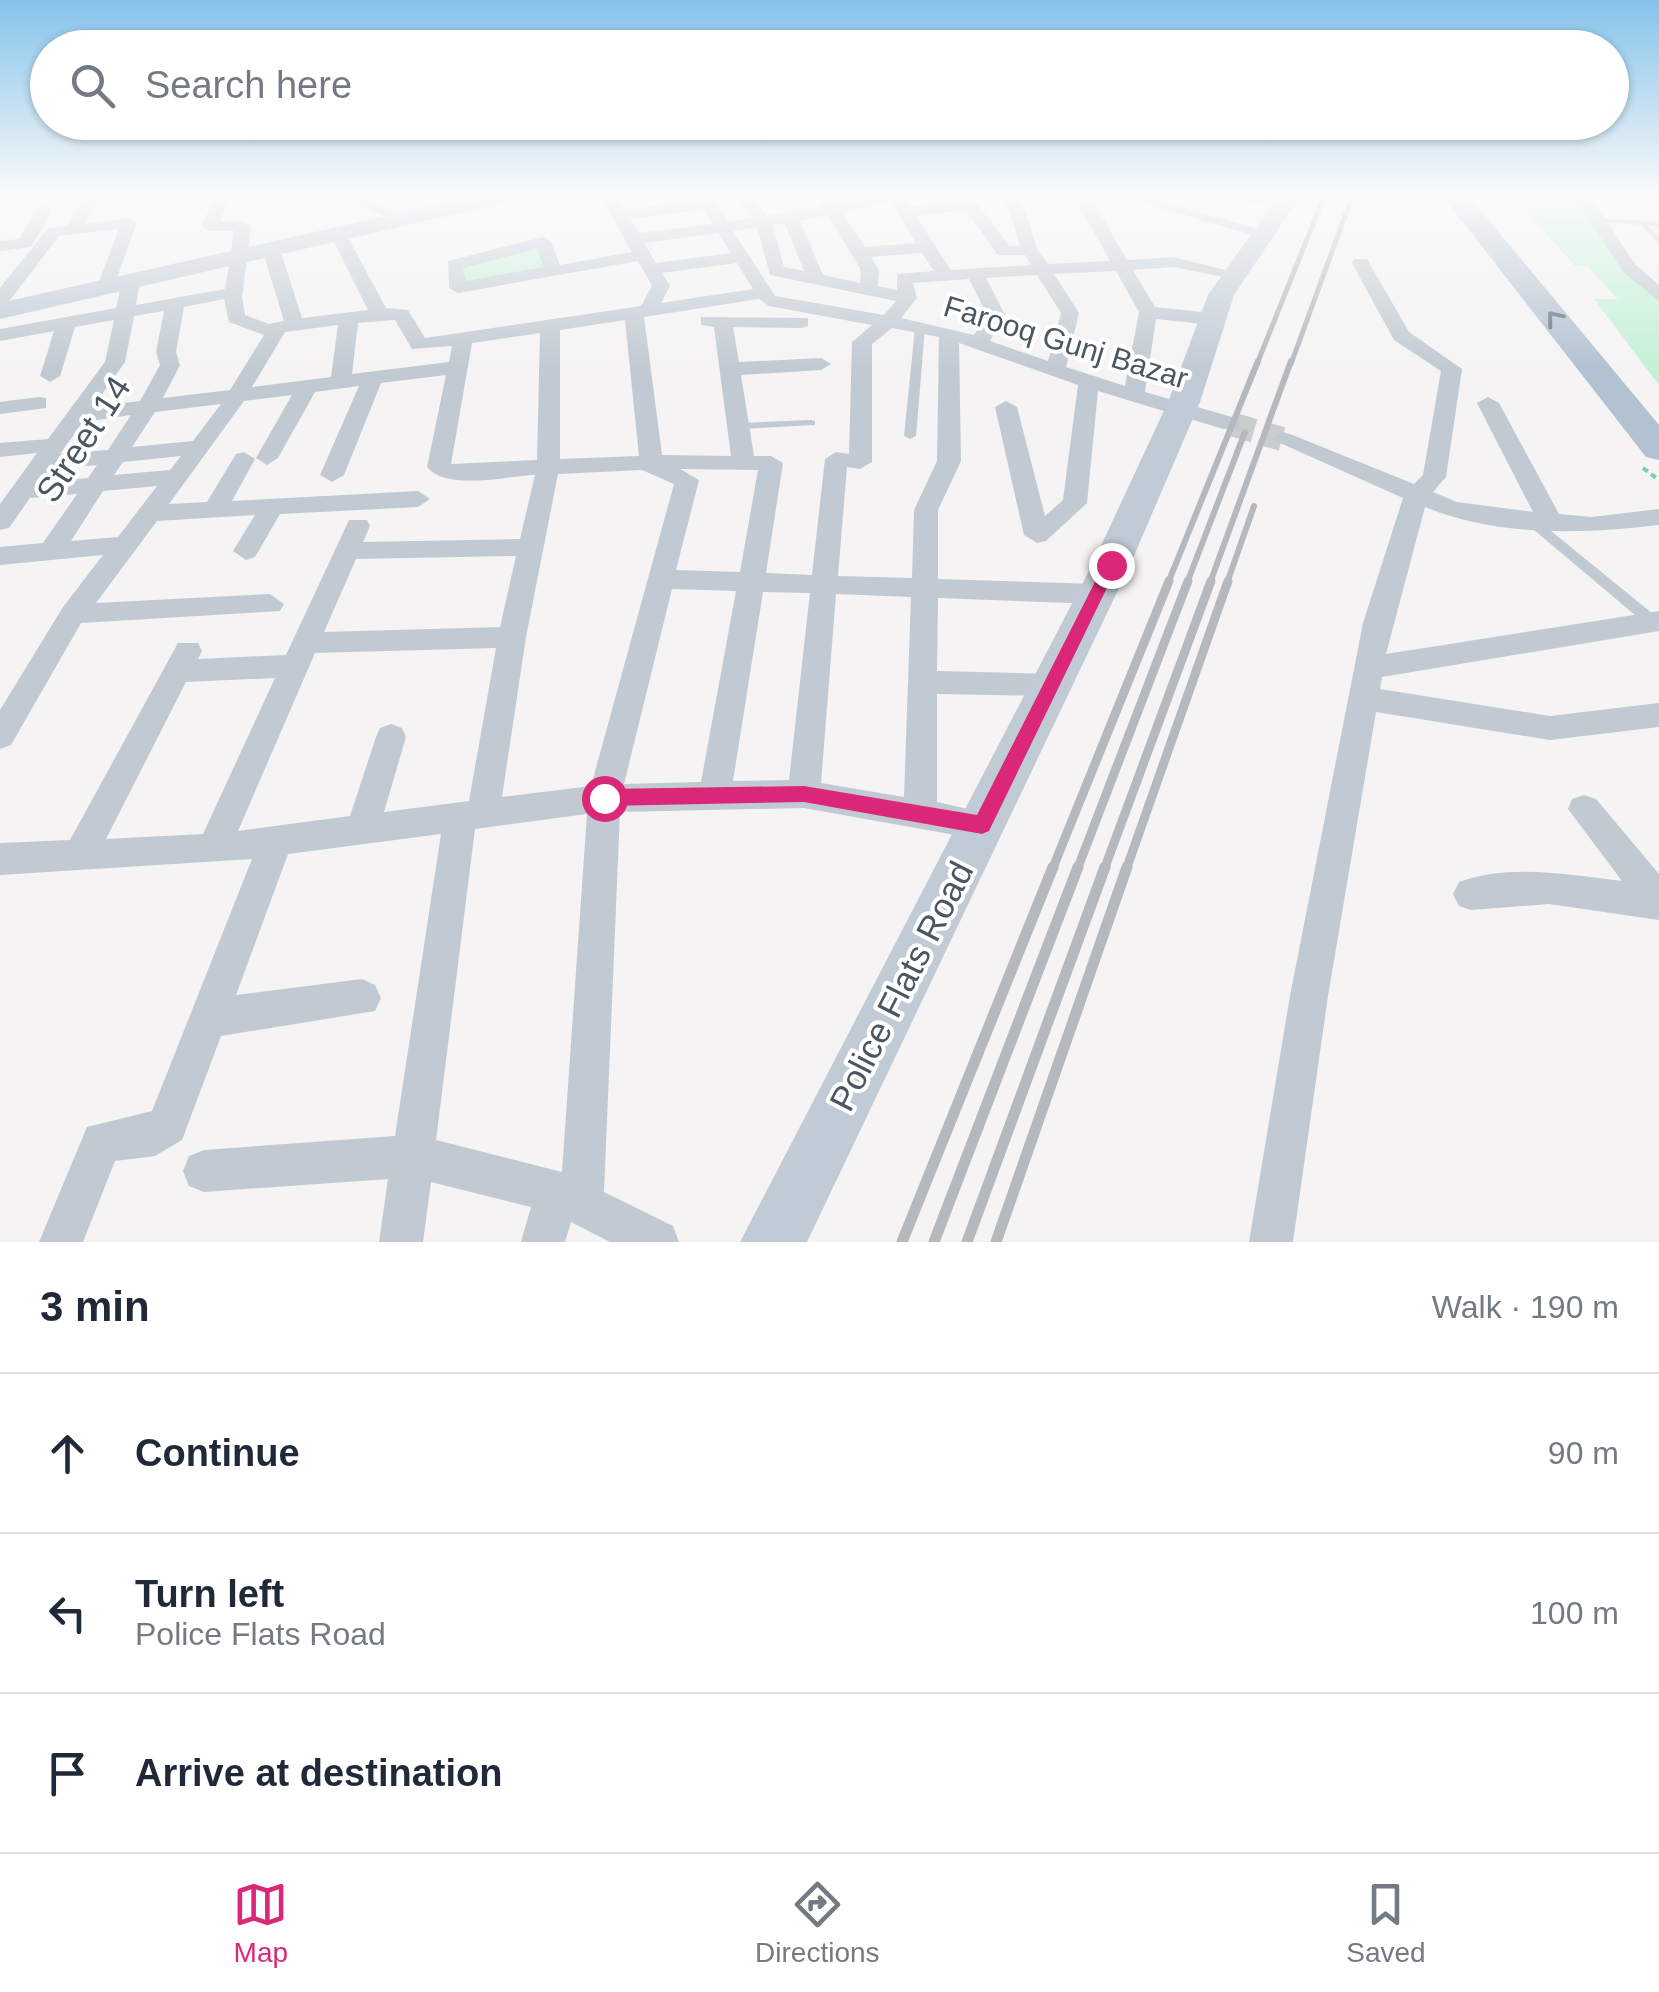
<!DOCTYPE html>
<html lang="en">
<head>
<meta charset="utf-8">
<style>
	:root { --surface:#fff; --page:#f2f2f3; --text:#1f2937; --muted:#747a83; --line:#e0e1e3; --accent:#db2777 }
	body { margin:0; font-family:Helvetica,sans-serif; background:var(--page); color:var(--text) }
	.stop { position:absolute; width:30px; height:30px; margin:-22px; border:8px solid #db2777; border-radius:50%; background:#fff }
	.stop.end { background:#db2777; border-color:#fff; box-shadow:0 2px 10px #0008 }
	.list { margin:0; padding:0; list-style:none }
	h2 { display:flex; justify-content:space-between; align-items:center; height:130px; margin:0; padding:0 40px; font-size:42px }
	h2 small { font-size:32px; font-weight:400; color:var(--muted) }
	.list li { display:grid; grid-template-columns:65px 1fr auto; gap:30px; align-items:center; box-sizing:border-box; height:160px; padding:0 40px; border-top:2px solid var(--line) }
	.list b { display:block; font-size:38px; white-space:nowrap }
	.list p { margin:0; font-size:32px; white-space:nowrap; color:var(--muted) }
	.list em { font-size:32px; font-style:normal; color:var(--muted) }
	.icon { flex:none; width:55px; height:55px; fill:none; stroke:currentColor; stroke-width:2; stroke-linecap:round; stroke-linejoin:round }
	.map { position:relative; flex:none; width:1659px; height:1242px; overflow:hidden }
	.search { position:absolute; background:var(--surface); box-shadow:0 2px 8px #0004; left:30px; right:30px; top:30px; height:110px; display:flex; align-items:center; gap:25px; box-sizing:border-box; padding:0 35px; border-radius:55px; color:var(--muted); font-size:38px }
	.sheet { height:610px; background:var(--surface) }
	nav { display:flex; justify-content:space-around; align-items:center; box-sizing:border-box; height:140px; border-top:2px solid var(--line); background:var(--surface); font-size:28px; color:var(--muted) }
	nav a { display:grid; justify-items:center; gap:5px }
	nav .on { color:var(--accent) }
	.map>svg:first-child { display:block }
</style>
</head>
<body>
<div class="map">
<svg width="1659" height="1242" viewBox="0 0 1659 1242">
	<rect width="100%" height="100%" fill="#f5f3f3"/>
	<g fill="#c3f1d5">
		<polygon points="1511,194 1576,194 1659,294 1659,385 1594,299 1618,299 1587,266 1575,266"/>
		<polygon points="543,242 554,271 458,288 454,265"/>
	</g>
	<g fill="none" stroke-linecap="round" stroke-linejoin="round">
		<polyline stroke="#caccce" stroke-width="24" stroke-dasharray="24 11" stroke-linecap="butt" points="1231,424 1282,439"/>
		<polyline stroke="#7ad0a6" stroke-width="4" stroke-dasharray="6 4" stroke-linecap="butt" points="1643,468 1659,480"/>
		<g fill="#c1cad2" fill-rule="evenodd">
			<polygon points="1576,194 1633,194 1608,199"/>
			<polygon points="1591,217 1659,222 1659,226 1648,226 1659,236 1659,244 1641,225 1594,221 1590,219"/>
			<polygon points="920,325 925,328 916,436 910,439 904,436 915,328"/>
			<polygon points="811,420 815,421 815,425 738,429 732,426 738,423"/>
			<polygon points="1531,517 1535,518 1658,618 1658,626 1648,626 1527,524 1525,521"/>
		</g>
		<g fill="#c1cad2" fill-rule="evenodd">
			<polygon points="87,194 110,194 99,199 83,224 129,218 137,223 112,291 97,287 119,229 59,236 7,304 0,306 0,288 48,228 66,226"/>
			<polygon points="165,194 181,194 170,205 162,200"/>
			<path d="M215 194H231L220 221H243L251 226 242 297 245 315 269 324 284 321 262 249 271 244 280 249 302 318 368 310 330 234 338 229 346 234 386 308 408 310 425 338 641 306 652 286 638 261 458 293 449 288 448 261 543 237 551 242 560 265 632 252 599 194H615L624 210 698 200 694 194H710L728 222 752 218 734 194H750L767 216 823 206 817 194H831L837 204 885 194H914L905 199 910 207 960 201 954 194H970L1009 246 1020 245 1003 194H1019L1038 251 1048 264 1110 261 1073 194H1089L1127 260 1174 257 1242 274 1233 279 1174 267 1133 270 1155 307 1212 313 1222 319 1212 325 1156 319 1145 392 1239 419V429H1223L1098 391 1087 503 1046 541 1037 543 1024 535 995 407 1006 401 1017 407 1045 516 1063 500 1078 385 959 343 961 461 938 510V579L1096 584 1109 594 1096 604 938 598 937 671 1052 674 1062 677 1067 685 1062 693 1052 696 937 694V802L995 815 1000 825 995 835 983 840 804 808 620 812 604 1192 673 1226 679 1242H610L571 1222 565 1242H521L531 1207 431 1182 423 1242H379L388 1179 204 1192 189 1186 183 1171 189 1156 204 1150 395 1136 441 834 288 854 236 995 362 979 375 985 381 998 375 1011 221 1036 182 1140 155 1156 115 1161 83 1242H39L87 1127 152 1111 252 859 0 875V843L70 840 178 643H198L202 651 198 659 286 655 349 520H367L370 526 363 542 520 539 535 475C506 476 446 491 427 467L446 375 381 383 344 475 332 482 320 475 359 386 315 392 278 458 267 465 256 458 292 395 244 401 169 504 207 502 236 454 244 452 255 459 232 501 418 491 430 499 418 507 280 514 255 557 246 560 233 551 255 515 157 521 96 603 270 594 284 604 280 611 81 623 11 745 0 749V710L63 607 103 555 0 565V547L43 543 77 494 30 498 9 528 0 530V504L37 453 0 457V443L48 439 105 362 114 320 75 327 60 376 50 382 40 376 54 331 0 341V329L116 308 122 281 131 276 140 281 136 305 225 289 234 231H210L202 226ZM891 202 916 243 865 247 842 212ZM704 209 713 224 639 233 630 219ZM966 210 998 255H1025L1031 265 951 270 916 216ZM828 215 861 270 860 283 823 275 800 221ZM785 224 804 271 784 267 773 225ZM757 227 770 275 896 301 884 315 775 296 733 231ZM718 233 731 253 656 263 644 243ZM537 249 544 267 466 281 463 268ZM922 253 934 271 897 274V290L878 286 879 270 871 257ZM737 263 753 289 661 303 670 286 662 273ZM1116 271 1139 312 1125 386 1066 367 1079 313 1054 274ZM1037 275 1061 313 1048 361 990 341 1005 315 986 278ZM969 279 987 315 974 335 901 318 917 298 913 283ZM224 299 229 322 264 335 230 390 163 398 180 365 176 352 184 307ZM759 299 769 306 872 325 852 342 849 454 836 452 825 459 812 575 766 573 783 463 771 456H754L741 375 821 370 831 364 821 358 739 362 733 327 801 328 808 326V318L701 317V325L714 327 731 456 662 455 644 317ZM164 311 156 352 160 365 140 401 93 407 125 362 134 316ZM395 320 412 349 452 346 449 362 352 374 358 323ZM625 320 639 456 560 459V330ZM338 325 331 377 252 387 285 332ZM892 328 939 337 937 461 914 510 912 578 838 576 847 467 860 469 872 462V344ZM540 333 537 460 451 464 472 343ZM221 404 193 441 132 447 155 412ZM131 415 108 450 60 454 83 422ZM181 456 170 470 114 475 123 462ZM97 465 88 478 41 482 50 469ZM680 469 758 470 740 572 676 570 699 480ZM642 470 674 484 591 786 502 797 526 637 558 474ZM157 486 118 537 71 541 103 491ZM516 556 500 627 324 632 356 559ZM672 589 736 591 701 782 624 784ZM763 592 810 593 789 780 733 781ZM836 594 911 597 904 797 821 783ZM496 648 469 801 384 812 406 737 402 728 391 724 380 728 376 737 350 816 238 831 315 653ZM275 678 203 834 106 839 186 682ZM587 814 562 1172 436 1140 475 829Z"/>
			<polygon points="338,194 358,194 410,219 396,222"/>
			<polygon points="1110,194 1135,194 1272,233 1264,238"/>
			<polygon points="1155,194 1273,194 1295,199 1287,204 1163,199"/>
			<polygon points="1572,194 1588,194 1636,265 1659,285 1659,301 1624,273"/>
			<polygon points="39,206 53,209 31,247 0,251 0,241 19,239"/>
			<path d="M1355 259H1367L1409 332 1462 369 1446 477 1433 492 1457 502 1533 512 1477 403 1488 397 1499 403 1559 514 1592 517 1659 509V525C1582 534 1498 537 1425 507L1386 654 1659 611V631L1382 677 1380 689 1550 716 1659 703V727L1550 740 1376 712 1328 996 1293 1242H1249L1290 996 1363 623 1403 498 1271 439 1282 432 1290 434 1414 484 1423 475 1441 371 1394 340 1352 263Z"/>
			<polygon points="38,397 46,398 46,408 0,414 0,402"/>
			<path d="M1584 795 1596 799 1659 874V920L1549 904 1471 910 1459 906 1453 894 1459 882C1509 863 1570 875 1622 881L1568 809 1572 799Z"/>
		</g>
		<g fill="#c1cbd6" fill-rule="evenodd">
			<polygon points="483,194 523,194 512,201 0,319 0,303"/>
			<polygon points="1280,194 1302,194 1234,295 1200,402 1130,565 807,1242 740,1242 1092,565 1168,402 1208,295"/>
		</g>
		<polygon fill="#b3c2d1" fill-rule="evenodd" points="1441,194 1467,194 1659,425 1659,460 1646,457"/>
		<g stroke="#b5b8bd" stroke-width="5">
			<polyline points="1257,364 1325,194"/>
			<polyline points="1291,364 1353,194"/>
		</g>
		<g stroke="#b5b8bd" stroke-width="6">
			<polyline points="1168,583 1258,361"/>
			<polyline points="1187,583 1245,432"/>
			<polyline points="1210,583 1291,361"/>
			<polyline points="1227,583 1254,506"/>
		</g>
		<g stroke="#b5b8bd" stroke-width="9">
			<polyline points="1052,870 1169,581"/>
			<polyline points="1077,870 1188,581"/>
			<polyline points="1104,870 1211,581"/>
			<polyline points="1126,870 1228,581"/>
		</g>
		<g stroke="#b5b8bd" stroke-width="11">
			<polyline points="902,1242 1053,867"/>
			<polyline points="934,1242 1078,867"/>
			<polyline points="967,1242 1105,867"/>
			<polyline points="996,1242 1127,867"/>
		</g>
	</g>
	<defs><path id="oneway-chevron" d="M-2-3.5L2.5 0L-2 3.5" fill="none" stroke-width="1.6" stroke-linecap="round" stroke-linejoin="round" transform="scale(2.5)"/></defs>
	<use stroke="#64717d" href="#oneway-chevron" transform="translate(1554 318) rotate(-129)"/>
	<linearGradient id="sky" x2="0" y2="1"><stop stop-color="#85c3ea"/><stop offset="0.53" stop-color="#fafafa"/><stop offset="1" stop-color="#fafafa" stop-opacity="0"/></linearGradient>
	<rect width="1659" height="368" fill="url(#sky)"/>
	<polygon fill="#db2777" points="1105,562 1118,565 989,831 982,834 804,802 604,806 595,798 604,789 804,786 977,815"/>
	<g text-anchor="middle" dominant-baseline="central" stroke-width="8" stroke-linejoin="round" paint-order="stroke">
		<g font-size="30" fill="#4a5661" stroke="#fff">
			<text transform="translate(1066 342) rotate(17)">Farooq Gunj Bazar</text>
		</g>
		<g font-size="35" fill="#4a5661" stroke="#fff">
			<text transform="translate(83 439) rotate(-57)">Street 14</text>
			<text transform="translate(901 986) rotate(-63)">Police Flats Road</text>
		</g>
	</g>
</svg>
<div class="stop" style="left:604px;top:798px"></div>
<div class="stop end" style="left:1111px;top:565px"></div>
<div class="search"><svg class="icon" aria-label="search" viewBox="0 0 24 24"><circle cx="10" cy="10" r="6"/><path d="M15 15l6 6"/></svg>Search here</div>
</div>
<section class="sheet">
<h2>3 min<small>Walk · 190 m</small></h2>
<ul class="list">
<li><svg class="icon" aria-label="ahead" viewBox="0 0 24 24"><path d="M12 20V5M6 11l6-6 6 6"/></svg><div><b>Continue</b></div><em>90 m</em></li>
<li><svg class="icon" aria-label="left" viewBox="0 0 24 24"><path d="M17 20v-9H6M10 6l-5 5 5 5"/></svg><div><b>Turn left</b><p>Police Flats Road</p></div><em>100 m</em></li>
<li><svg class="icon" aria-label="arrive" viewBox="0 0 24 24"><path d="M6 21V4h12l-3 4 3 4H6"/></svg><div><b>Arrive at destination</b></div></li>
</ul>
</section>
<nav>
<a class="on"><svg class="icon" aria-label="map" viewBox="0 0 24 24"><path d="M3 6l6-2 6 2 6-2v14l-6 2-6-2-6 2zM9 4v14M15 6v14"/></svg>Map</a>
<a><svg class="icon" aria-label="directions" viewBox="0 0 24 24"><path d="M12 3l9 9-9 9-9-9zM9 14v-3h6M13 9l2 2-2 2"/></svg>Directions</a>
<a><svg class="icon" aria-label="saved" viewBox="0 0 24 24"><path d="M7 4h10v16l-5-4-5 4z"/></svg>Saved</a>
</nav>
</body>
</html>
